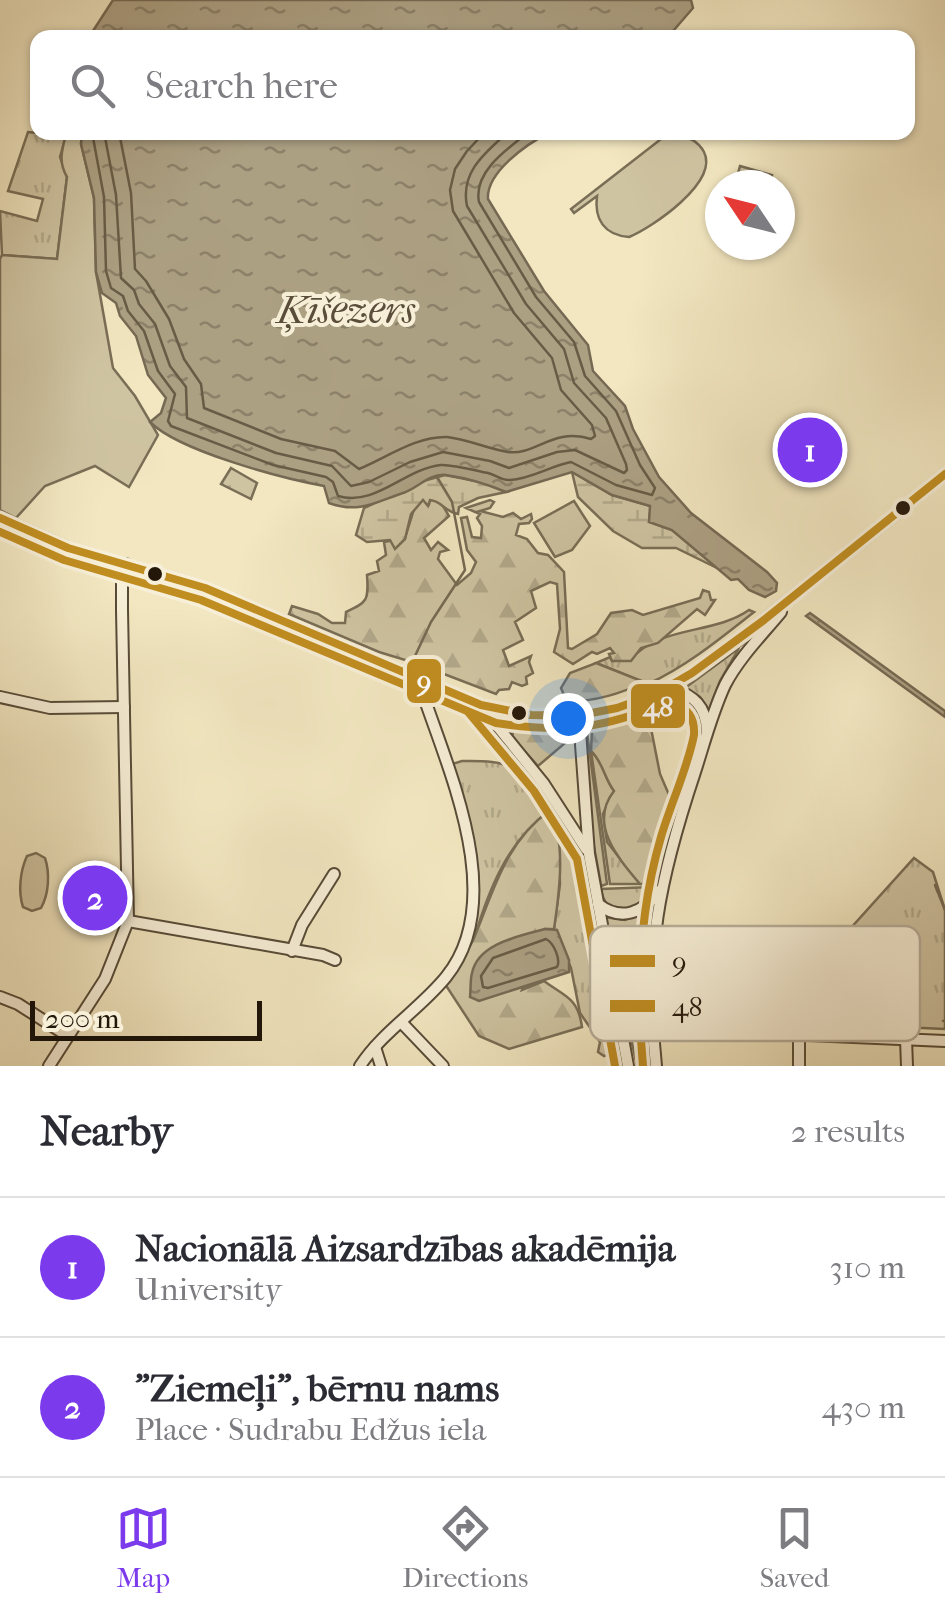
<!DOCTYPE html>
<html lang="en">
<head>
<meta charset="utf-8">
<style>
	:root { --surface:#fff; --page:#f2f2f3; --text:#2b2b33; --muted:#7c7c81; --line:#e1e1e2; --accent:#7c3aed }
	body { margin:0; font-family:"IM FELL French Canon",serif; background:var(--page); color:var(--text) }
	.compass { position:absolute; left:705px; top:170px; width:90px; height:90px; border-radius:50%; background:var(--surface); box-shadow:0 2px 8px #0004; rotate:305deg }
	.scale { position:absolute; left:30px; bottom:25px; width:232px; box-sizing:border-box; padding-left:10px; border:5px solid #23170a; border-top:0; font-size:28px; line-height:35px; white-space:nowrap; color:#23170a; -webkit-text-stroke:8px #f7efd7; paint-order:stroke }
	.you { position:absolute; left:568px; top:718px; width:35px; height:35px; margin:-25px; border:8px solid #fff; border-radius:50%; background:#1a73e8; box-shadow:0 0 0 15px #1a73e833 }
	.badge { display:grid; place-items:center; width:65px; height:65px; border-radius:50%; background:var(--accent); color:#fff; font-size:32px; font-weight:700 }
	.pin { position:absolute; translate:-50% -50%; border:5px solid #fff; box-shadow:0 2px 10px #0006 }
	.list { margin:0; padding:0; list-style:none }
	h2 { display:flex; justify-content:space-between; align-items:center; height:130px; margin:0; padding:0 40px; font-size:42px }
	h2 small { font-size:32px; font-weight:400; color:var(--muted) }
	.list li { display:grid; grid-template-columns:65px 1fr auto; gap:30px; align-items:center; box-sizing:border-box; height:140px; padding:0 40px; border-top:2px solid var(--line) }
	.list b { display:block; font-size:38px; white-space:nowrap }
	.list p { margin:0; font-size:32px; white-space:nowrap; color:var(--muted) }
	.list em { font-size:32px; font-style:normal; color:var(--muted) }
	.icon { flex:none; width:55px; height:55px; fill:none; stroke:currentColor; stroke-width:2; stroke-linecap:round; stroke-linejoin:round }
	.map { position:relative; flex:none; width:945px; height:1066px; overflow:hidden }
	.search { position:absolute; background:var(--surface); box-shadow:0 2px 8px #0004; left:30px; right:30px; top:30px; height:110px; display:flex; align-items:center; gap:25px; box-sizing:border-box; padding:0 35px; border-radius:20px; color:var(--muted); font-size:38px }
	.sheet { height:410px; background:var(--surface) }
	nav { display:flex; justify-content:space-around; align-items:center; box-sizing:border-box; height:140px; border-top:2px solid var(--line); background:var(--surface); font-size:28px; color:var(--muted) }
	nav a { display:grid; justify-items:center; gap:5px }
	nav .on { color:var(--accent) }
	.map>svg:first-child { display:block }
</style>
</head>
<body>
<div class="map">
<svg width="945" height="1066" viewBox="0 0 945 1066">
	<defs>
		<pattern id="grass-tufts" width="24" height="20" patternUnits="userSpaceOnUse" patternTransform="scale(2.5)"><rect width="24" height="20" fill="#cfc4a2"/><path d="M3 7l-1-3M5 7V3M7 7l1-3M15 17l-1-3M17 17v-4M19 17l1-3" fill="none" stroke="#b1a88a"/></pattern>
		<pattern id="forest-firs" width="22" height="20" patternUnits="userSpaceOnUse" patternTransform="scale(2.5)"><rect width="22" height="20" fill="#cfc4a2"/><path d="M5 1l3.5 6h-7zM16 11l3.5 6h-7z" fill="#b1a88a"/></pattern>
		<pattern id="wetland-marsh" width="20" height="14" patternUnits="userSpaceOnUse" patternTransform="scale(2.5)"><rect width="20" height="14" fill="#cfc4a2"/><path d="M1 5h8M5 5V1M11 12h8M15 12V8" fill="none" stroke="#b1a88a"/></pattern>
		<pattern id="water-ripples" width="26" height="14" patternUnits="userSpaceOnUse" patternTransform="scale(2.5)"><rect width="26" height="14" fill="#aca083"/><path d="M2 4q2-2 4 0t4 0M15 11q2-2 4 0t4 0" fill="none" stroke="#8c8169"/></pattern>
	</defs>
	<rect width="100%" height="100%" fill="#f2e7c1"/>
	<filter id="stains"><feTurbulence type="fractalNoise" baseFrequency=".002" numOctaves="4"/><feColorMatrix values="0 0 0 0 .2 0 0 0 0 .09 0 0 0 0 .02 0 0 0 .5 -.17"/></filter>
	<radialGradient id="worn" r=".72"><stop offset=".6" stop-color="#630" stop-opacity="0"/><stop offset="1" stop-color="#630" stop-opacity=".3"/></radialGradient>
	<g fill="url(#grass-tufts)" stroke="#796e56" stroke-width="2.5">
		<polygon points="28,132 66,136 60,157 67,177 57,259 2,255 0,211 37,221 43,199 8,191"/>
		<polygon points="231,468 257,483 251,499 221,484"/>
		<path d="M749 610 754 612C721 638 687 666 648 684L596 663 610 657 612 661 630 660C660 625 713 635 749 610Z"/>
		<polygon points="739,648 720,681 709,710 700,697 685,688"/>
		<path d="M587 732 607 884 601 886C594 841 577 776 587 732Z"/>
		<path d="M591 751C604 762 604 778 614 791L603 814 607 842 640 884H610Z"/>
		<path d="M462 761C519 760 517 768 549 811 508 841 489 889 475 936L471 934C486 875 470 820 452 764Z"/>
		<polygon points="558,826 571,846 610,1054 604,1056 598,1052 600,1042 580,1013 571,968 554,929 560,884"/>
		<polygon points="914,858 933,872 945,910 945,1029 767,1021"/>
		<path d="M651 887 641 904 624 912C610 907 603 905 601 889Z"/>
		<polygon points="652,907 646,952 645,1001 634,999 621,1002 604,917 625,920"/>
		<polygon points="635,1008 642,1012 650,1066 637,1066 626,1016 629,1010"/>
	</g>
	<g fill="url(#forest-firs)" stroke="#796e56" stroke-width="2.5">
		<path d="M423 499 429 504 430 500 440 501 449 516 424 538 431 550 438 542 448 550 440 552 438 559 457 585 471 573 476 562 467 550 461 518 467 517 472 537 481 538 482 526 477 518 480 514 466 508 490 500 494 502 490 508 480 511 503 517 513 513 521 519 531 514 532 519 529 523 519 524 516 535 527 539 538 553 548 555 564 572 568 648 572 649 597 634 611 613 632 610 643 615 700 598 703 590 709 592 711 600H715L705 615 697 609 658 643 641 648 631 661H612L609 654 614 653 610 648 597 654 592 652 573 664 554 652 560 629 557 584 550 582 531 591 536 608 515 622 523 640 503 650 509 666 531 656 529 662 533 673 526 677 527 684 522 686 512 682 509 689 499 690 496 694 444 674 422 671 411 666 412 662 379 652 289 614 292 606 318 614 332 623H345L346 612C367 602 369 601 367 575L379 571 377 561 386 555 384 542 405 538 415 506Z"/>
		<path d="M596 663 644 682C619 695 595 701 567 702L561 688 570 673Z"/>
		<path d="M647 708 660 774 676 811 652 884H640C618 858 588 824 614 791 604 778 603 762 591 751L592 730 628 720V714Z"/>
		<polygon points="514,725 561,728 565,743 538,766 512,737"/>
		<path d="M549 811C567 839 559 895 554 929H545L522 990 544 981C564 996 578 997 582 1027L509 1049 479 1036 445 984C455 969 467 954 474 938 494 890 505 843 549 811Z"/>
	</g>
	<g fill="url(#wetland-marsh)" stroke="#796e56" stroke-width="2.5">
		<polygon points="572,472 612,495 651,506 649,522 672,530 719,569 676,548 642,548 613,531 578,497"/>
		<path d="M445 475 486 483 506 492 478 498 459 507 458 514C445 512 442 501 430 500L428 506 423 500 411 514 405 539 395 549 390 540 367 542 356 535 364 508 396 493 405 492 416 483Z"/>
	</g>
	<g fill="#cfc4a2" stroke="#796e56" stroke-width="2.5">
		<path d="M670 132 679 133 677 135C689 137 698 141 704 152 719 182 653 227 629 237 604 235 594 219 597 196L574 213 571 209Z"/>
		<path d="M82 133 81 144 94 198 96 272 113 368 135 396 158 435 129 487 95 466 45 486 16 518 0 510V259L2 255 57 259 67 177C58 162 62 150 66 134Z"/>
		<polygon points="740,166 772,175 769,185 735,185"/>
		<polygon points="574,501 590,526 572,550 555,557 534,523"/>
		<path d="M36 853 45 858C50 873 49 894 41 908L32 911 23 907C18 892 20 871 27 856Z"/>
	</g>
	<g fill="url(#water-ripples)" stroke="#756953" stroke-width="2.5">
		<polygon points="113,0 691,0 693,8 667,38 89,37"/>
		<path d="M82 133H549C526 144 486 173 488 199L544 291 588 345 593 371 625 406 633 429 659 477 691 513 767 572 777 583 776 591 765 597 749 590 738 579 731 580 672 530 649 522 650 506 612 495 572 472 506 492C487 484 466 478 446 475 429 473 417 489 403 493 376 502 359 514 329 503L324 486C281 478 179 451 150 422L161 413 166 398 148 375 136 336 120 316 116 303 102 293 96 272 94 198 81 144Z"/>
		<polygon points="810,613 945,711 945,717 806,616"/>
		<path d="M545 929 557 930 569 960V972L479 1001 470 997C471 989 470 980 472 973 478 943 520 936 545 929Z"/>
	</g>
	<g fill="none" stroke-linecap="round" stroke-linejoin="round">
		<g stroke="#685c46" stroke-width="2.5">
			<path d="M92 132 104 197 106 271 111 288 123 296 128 311 144 331 158 371 175 394 168 421 171 426 273 465 326 477 333 482 338 496C376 507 404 469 441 465 450 464 478 471 488 473 496 475 502 481 510 480 531 479 550 466 571 462L616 485 652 495 655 488 640 465 616 411 585 376 574 342 536 297 479 202C473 172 507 149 529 132"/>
			<path d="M104 132 116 195 121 278 134 290 139 304 155 324 170 366 186 387 187 418 276 453 332 466 351 486 369 482 410 462 443 452 490 461 509 468 557 452 575 450 624 473 627 470 626 464 606 418 574 383 564 349 526 304 467 206C460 172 485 153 508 132"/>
			<path d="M119 132 131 193 135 269 146 281 169 319 184 359 201 384 204 408 281 439 335 451 359 469C386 458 416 436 447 437 467 439 488 449 508 452 535 456 553 427 591 439L595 436 592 425 561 390 552 358 514 313 453 211 450 190 455 169 467 151 485 132"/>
			<path d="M546 939C554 943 561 960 557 967L488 988 483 987 481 976 493 958Z"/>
		</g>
		<g stroke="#756953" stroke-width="2.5">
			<polyline points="415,656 431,622 465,570 452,502 437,477"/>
			<polyline points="935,885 945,910"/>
			<polyline points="943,1021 945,1020"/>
		</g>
		<defs>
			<g id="minor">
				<path d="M0 518 68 548 205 588 481 705C622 747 699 671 801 590 850 551 897 513 945 474"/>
				<path d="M672 688C694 696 706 706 707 731"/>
				<polyline points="0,697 50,708 124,707"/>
				<polyline points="481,706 544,784 586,849"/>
				<polyline points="579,717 589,854 628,1066"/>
				<path d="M598 904C621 922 643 913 659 891"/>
				<polyline points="128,921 323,955 335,960"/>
				<polyline points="292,951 302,925 334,874"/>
				<polyline points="0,997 18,1004 68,1036"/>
				<polyline points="620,1021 631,1003 640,1005 650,1017"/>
				<polyline points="401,1022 443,1066"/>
				<polyline points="652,1034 715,1031 945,1041"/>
				<polyline points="799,1034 799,1066"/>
				<polyline points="906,1039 907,1066"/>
				<polyline points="375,1047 381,1066"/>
				<polyline points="49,1066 105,979 128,921 122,610 122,582 126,564"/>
				<path d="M360 1066C383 1031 420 1009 446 977 506 903 453 781 426 703L430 684"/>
				<path d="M656 1066C644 952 659 880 695 772 704 744 712 713 725 685 739 658 762 635 781 612"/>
			</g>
		</defs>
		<use href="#minor" stroke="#574b38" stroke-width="14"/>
		<use href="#minor" stroke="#f7efd7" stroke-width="10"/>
		<defs>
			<polyline id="bus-1" points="0,518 68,548 205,588 481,705 531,715 576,716 617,708 656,694 692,673 764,620 945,474"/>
			<g id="bus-2">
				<path d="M0 532 64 560 201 600 496 723C568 734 604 728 672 701 688 709 695 717 694 735 687 770 671 803 661 837 639 912 636 989 643 1066"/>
				<polyline points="468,712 534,791 577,859 615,1066"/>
			</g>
		</defs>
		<use href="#bus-1" stroke="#f7efd7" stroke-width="15"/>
		<use href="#bus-2" stroke="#f7efd7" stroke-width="15"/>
		<use href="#bus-1" stroke="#c08d20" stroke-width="8"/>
		<use href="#bus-2" stroke="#c08d20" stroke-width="8"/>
	</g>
	<g fill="#23170a" stroke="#f7efd7" stroke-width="4">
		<circle cx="903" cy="508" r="9"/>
		<circle cx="155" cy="574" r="9"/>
		<circle cx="519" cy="713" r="9"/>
	</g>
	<g text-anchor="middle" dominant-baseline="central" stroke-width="8" stroke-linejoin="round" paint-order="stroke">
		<g font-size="40" font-style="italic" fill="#5a4e3a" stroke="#f7efd7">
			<text x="346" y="310">Ķīšezers</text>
		</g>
	</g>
	<rect x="590" y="926" width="330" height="115" rx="15" fill="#f7efd7" stroke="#b7ae9a" stroke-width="2.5"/>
	<rect x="610" y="955" width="45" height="12" fill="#c08d20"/>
	<rect x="610" y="1000" width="45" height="12" fill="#c08d20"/>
	<g font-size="28" fill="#23170a">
		<text x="672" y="971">9</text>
		<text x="672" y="1016">48</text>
	</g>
	<g stroke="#f7efd7" stroke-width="4">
		<rect x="405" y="657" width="38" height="48" rx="10" fill="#c08d20"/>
		<rect x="629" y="682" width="58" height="48" rx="10" fill="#c08d20"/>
	</g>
	<g font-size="28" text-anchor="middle" font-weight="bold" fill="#fff">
		<text x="424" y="690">9</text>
		<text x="658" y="716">48</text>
	</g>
	<rect width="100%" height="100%" filter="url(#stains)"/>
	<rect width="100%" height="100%" fill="url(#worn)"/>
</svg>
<svg class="compass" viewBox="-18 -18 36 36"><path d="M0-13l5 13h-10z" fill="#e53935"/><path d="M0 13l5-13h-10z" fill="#7c7c81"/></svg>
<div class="scale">200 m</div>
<div class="you"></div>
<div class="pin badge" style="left:810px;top:450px">1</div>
<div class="pin badge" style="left:95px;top:898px">2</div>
<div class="search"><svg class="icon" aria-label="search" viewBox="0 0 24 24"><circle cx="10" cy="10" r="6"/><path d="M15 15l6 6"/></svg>Search here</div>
</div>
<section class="sheet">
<h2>Nearby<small>2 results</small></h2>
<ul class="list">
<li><span class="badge">1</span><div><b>Nacionālā Aizsardzības akadēmija</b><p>University</p></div><em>310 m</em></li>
<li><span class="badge">2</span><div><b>&quot;Ziemeļi&quot;, bērnu nams</b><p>Place · Sudrabu Edžus iela</p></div><em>430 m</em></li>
</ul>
</section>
<nav>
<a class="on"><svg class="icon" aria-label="map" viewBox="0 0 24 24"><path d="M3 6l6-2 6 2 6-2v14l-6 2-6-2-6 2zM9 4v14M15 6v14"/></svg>Map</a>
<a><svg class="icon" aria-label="directions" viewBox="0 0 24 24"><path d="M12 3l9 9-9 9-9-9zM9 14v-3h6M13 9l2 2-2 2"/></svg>Directions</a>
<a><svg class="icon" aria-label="saved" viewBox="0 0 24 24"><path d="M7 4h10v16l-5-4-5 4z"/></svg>Saved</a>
</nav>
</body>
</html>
